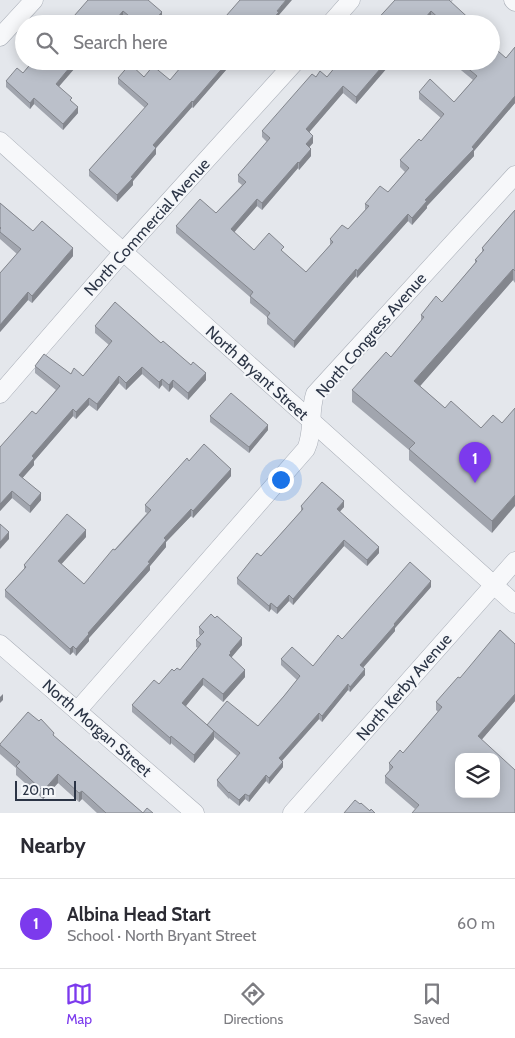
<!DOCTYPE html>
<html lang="en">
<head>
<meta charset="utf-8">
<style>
	:root { --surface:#fff; --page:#f2f2f3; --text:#2b2b33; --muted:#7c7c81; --line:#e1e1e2; --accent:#7c3aed }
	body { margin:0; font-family:Cabin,sans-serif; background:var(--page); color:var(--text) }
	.controls { position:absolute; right:15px; bottom:15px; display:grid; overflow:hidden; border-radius:10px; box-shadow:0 2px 12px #0003 }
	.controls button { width:45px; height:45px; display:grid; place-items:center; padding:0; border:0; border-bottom:1px solid var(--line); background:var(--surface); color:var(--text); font:25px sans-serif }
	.scale { position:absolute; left:15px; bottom:12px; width:61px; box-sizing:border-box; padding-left:5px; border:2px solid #2b3445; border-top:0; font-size:14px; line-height:18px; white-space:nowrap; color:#2b3445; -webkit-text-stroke:4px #f4f6f9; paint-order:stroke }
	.you { position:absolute; left:280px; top:479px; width:18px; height:18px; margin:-12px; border:4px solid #fff; border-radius:50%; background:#1a73e8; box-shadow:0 0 0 8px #1a73e833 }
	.badge { display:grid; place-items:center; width:32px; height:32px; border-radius:50%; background:var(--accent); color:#fff; font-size:16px; font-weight:700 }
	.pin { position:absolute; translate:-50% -41px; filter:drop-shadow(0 1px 2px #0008) }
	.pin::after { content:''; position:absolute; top:26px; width:18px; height:15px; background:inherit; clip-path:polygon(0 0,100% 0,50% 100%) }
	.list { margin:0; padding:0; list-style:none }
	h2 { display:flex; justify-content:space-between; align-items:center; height:65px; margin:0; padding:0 20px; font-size:21px }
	h2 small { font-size:16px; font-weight:400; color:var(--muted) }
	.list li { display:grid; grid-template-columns:32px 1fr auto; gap:15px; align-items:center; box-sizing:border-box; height:90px; padding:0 20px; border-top:1px solid var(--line) }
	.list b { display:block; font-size:19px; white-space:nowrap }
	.list p { margin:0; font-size:16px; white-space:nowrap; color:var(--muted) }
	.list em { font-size:16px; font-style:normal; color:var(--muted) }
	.icon { flex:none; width:28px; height:28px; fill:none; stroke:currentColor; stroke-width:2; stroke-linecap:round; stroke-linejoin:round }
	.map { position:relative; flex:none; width:515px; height:813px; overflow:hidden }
	.search { position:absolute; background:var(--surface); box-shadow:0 2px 12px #0003; left:15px; right:15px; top:15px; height:55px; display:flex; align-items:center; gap:12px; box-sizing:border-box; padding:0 18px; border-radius:28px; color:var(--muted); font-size:19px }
	.sheet { height:155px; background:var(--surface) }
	nav { display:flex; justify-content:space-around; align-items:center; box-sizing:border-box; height:70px; border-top:1px solid var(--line); background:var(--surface); font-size:14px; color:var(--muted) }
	nav a { display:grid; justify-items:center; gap:2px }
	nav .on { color:var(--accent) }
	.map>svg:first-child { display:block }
</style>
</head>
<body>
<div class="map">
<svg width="515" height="813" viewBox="0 0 515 813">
	<rect width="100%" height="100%" fill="#e4e7ec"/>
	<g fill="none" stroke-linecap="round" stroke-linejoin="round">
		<defs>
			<g id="minor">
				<polyline points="513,0 515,2"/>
				<polyline points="330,24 351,0"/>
				<polyline points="0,37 34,0"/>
				<polyline points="0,141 515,604"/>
				<polyline points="0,394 123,252 296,61"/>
				<polyline points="0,644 195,813"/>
				<path d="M77 711 306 449C314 432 309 412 315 394L515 175"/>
				<polyline points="292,813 515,561"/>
			</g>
		</defs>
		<use href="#minor" stroke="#a9aeb7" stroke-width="19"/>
		<use href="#minor" stroke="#f7f8fa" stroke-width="18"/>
	</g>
	<g fill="#a1a5ae">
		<polygon points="88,0 162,18 157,24 131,24 123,17"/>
		<polygon points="453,0 451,2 475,24 437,24 431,18 426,24 373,24"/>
		<polygon points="515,47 515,103 474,151 474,156 427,206 427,208 412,225 408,221 357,278 356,276 294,348 267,324 267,317 250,303 250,297 176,233 176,226 216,213 242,185 238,182 238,175 267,142 262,137 262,131 316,77 327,77 340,61 393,61 356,104 343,93 309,132 313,143 309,147 311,156 299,170 298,168 262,210 257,206 234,232 254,250 284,253 306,272 330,245 330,239 348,229 365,210 365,204 388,192 405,172 400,167 400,160 421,141 441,118 419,99 419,92 454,102 473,80 456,66 456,61 491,61 506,58"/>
		<polygon points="33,61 81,61 59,86 72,102 78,113 63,130 34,104 30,109 6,87 6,81 23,73"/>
		<polygon points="236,68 226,70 193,108 192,107 156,148 156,154 133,181 133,185 117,202 89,176 89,170 145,108 118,84 118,78 144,77 170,80"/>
		<polygon points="0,203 33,231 73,256 32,303 28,300 0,332 0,273 17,254 0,239"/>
		<polygon points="515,210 515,283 513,280 420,386 445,408 481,428 493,415 492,533 409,460 409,450 352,402 352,390 391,357 421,321 421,315 442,302 475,263 475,260 482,252 482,248"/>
		<polygon points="95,326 161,343 206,380 188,400 173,387 169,392 162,385 159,389 142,374 126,390 119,383 97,411 89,405 76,419 73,416 34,461 34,465 22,478 41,500 30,513 12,498 0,511 0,447 36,414 56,390 35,373 35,366 71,374 83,376 109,345 95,333"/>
		<polygon points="210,416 268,430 249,453 210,422"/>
		<polygon points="189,461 231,476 193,518 191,516 166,542 166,547 150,566 150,570 89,638 89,641 76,656 73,652 70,655 5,597 5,590 24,569 24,565 86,537 61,564 84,584 147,513 145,512 145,505"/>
		<polygon points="301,506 344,507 339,512 379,553 367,566 344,546 293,605 289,601 277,614 271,609 269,612 237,584 237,578 261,556 301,511"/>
		<polygon points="431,587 395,628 395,631 363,668 365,675 350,692 348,690 322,722 319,719 282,761 283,767 269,784 266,781 249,802 245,799 239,806 229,798 229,799 217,786 217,780 237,756 214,737 214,739 194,763 171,743 170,745 132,712 132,705 159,684 174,671 180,670 198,648 196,647 196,640 200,636 199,634 199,627 242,645 231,657 245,677 223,702 203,685 185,706 207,725 258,726 284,696 297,680 281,665 281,659 313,666 342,639"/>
		<polygon points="515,644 515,701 482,739 415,809 385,783 385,776 389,771 389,763 403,753 438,712 436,710 436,702 460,678"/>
		<polygon points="54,736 143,813 97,813 82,799 79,802 58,783 43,799 16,775 16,768 0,754 0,744"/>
	</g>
	<g fill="#83868d">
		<polygon points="286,0 292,0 279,15 279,18 273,24 271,21 277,11"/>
		<polygon points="123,11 123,17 117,24 112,24"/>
		<polygon points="431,11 431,18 426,24 420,24"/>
		<polygon points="162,12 162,18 157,24 151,24"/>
		<polygon points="75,61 81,61 56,90 56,84"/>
		<polygon points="236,61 242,61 236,68 226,70 193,108 193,102 226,64"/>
		<polygon points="387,61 393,61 356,104 356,97"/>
		<polygon points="343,86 343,93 306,136 306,129"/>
		<polygon points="515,96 515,103 474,151 474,156 427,206 427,208 412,225 412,218 425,200 472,147"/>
		<polygon points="34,98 34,104 30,109 30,103"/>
		<polygon points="192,101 192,107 156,148 156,154 133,181 133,185 117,202 117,195 153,145"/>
		<polygon points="78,107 78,113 63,130 63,124"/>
		<polygon points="313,136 313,143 306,151 306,144"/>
		<polygon points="311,149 311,156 299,170 299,163"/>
		<polygon points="298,162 298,168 262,210 262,203"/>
		<polygon points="257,199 257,206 231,236 231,229"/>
		<polygon points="408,214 408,221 357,278 357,271"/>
		<polygon points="73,248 73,256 32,303 32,296"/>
		<polygon points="356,269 356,276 294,348 294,341"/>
		<polygon points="513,269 513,280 414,393 414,381"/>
		<polygon points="28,292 28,300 0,332 0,325"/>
		<polygon points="142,367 142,374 126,390 126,383"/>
		<polygon points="206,373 206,380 188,400 188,393"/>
		<polygon points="119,376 119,383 97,411 97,404"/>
		<polygon points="162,379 162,385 159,389 159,382"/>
		<polygon points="173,380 173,387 169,392 169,385"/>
		<polygon points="89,398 89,405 76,419 76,412"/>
		<polygon points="73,409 73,416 34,461 34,465 19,482 19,475 32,456"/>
		<polygon points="268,425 268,430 249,453 249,447"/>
		<polygon points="231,469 231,476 193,518 193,511"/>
		<polygon points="12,491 12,498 0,511 0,504"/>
		<polygon points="41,493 41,500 30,513 30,506"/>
		<polygon points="515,495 515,506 492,533 492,521"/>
		<polygon points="344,501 344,507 337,515 337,509"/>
		<polygon points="191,509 191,516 166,542 166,547 150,566 150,570 89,638 89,641 76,656 76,649 88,633 164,538"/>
		<polygon points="86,530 86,537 58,568 58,561"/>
		<polygon points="9,532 9,539 0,549 0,542"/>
		<polygon points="344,540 344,546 293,605 293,599"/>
		<polygon points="379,547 379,553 367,566 367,560"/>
		<polygon points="431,581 431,587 395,628 395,631 360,671 360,665 394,624"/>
		<polygon points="289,595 289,601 277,614 277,608"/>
		<polygon points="271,603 271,609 269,612 269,606"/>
		<polygon points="242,638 242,645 231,658 229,662 230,652"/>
		<polygon points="73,646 73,652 70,655 70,649"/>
		<polygon points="365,669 365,675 350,692 350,687"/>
		<polygon points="245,670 245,677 223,702 223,694"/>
		<polygon points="203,678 203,685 182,711 182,703"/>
		<polygon points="348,684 348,690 322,722 322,716"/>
		<polygon points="3,694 3,700 0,703 0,697"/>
		<polygon points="515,694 515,701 478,744 478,736"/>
		<polygon points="319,713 319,719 279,764 279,758"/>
		<polygon points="214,731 214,739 194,763 194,755"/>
		<polygon points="171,736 171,743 170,745 170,738"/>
		<polygon points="283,762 283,767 269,784 269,778"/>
		<polygon points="58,774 58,783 43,799 43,791"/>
		<polygon points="266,775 266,781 249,802 249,796"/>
		<polygon points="82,791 82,799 79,802 79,793"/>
		<polygon points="245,794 245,799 239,806 239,800"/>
	</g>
	<g fill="#bbc0ca" stroke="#83868d" fill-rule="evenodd">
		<polygon points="88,0 148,0 162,12 151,24 139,24 123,11 112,24 67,24"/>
		<polygon points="240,0 286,0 277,11 279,12 271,21 274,24 219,24"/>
		<polygon points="395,0 449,0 475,24 445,24 431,11 420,24 373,24"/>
		<polygon points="491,45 506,58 515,47 515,96 472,147 474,149 425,200 427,201 412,218 408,214 357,271 356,269 294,341 267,317 270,313 250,296 253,292 176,226 200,199 216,213 246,182 238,175 270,138 262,131 312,74 316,77 320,71 327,77 340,61 387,61 356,97 343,86 306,129 313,136 306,144 311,149 299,163 298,162 262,203 257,199 231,229 254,250 269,233 284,247 281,250 306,272 333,242 330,239 342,225 348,229 369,206 365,204 380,186 388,192 409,168 400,160 419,139 421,141 444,114 419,92 430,79 454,102 477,76 459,61 491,61"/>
		<polygon points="33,61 75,61 56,84 72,98 70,100 78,107 63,124 34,98 30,103 6,81 17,68 23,73"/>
		<polygon points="186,61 236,61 226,64 193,102 192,101 153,145 156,148 131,177 133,178 117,195 89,170 148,104 118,78 130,64 144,77 153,66 170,80"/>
		<polygon points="0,203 33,231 42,221 73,248 32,296 28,292 0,325 0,273 21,249 0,232 0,229 1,228 0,227"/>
		<polygon points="515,210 515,271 513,269 414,381 445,408 451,401 481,428 493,415 502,423 515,408 515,495 492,521 409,449 415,443 352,390 386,352 391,357 424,317 421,315 436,296 442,302 477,261 475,260 484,250 482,248"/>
		<polygon points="115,302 161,343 163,341 191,365 193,362 206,373 188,393 173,380 169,385 162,379 159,382 142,367 126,383 119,376 97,404 89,398 76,412 73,409 32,456 34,458 19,475 41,493 30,506 12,491 0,504 0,447 32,411 36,414 60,386 35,366 44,354 71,374 74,368 83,376 112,341 95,326"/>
		<polygon points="231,393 268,425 249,447 210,416"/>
		<polygon points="204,444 231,469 193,511 191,509 164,538 166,540 148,562 150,563 88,633 89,634 76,649 73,646 70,649 5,590 26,567 24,565 67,514 86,530 58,561 84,584 113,549 115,550 151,510 145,505 187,458 189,461"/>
		<polygon points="322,482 344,501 337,509 379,547 367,560 344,540 293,599 289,595 277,608 271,603 269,606 237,578 257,553 261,556 303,509 301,506"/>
		<polygon points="0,524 9,532 0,542"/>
		<polygon points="410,562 431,581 394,624 395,625 360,665 365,669 350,687 348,684 322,716 319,713 279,758 283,762 269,778 266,775 249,796 245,794 239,800 229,792 229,793 217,780 240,753 207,725 227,701 258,726 284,696 300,676 281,659 292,647 313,666 338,635 342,639 344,637"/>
		<polygon points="211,614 215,618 217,616 242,638 230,652 231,653 229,655 245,670 223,694 203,678 182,703 214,731 194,755 171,736 170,738 132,705 154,680 159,684 172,669 174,671 177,668 180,670 201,644 196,640 204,632 199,627"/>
		<path d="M500 630 515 644V694L478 736 515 770V813H412L419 805 385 776 393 767 389 763 400 750 403 753 442 707 436 702 458 677 460 678ZM459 757H496V794H459Z"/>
		<polygon points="28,712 39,721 41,719 54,733 53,735 143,813 106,813 82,791 79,793 58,774 43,791 16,766 20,762 0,745 0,744"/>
		<polygon points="355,800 360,804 361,803 370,811 371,809 375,813 344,813"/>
		<polygon points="147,808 153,813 143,813"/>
	</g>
	<g text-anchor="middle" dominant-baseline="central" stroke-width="4" stroke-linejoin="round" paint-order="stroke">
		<g font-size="16" fill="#2b3445" stroke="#f4f6f9">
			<text transform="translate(147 227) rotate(-48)">North Commercial Avenue</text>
			<text transform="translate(371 335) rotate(-49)">North Congress Avenue</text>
			<text transform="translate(257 373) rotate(42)">North Bryant Street</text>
			<text transform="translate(404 687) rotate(-49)">North Kerby Avenue</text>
			<text transform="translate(97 728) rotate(41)">North Morgan Street</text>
		</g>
	</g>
</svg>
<div class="controls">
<button><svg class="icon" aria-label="layers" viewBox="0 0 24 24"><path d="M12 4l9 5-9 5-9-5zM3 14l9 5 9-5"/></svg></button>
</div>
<div class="scale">20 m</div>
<div class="you"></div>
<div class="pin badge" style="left:475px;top:483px">1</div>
<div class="search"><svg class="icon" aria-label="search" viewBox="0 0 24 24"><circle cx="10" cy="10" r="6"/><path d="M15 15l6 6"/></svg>Search here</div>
</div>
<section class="sheet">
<h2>Nearby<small></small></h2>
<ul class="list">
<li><span class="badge">1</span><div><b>Albina Head Start</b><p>School · North Bryant Street</p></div><em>60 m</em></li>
</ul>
</section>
<nav>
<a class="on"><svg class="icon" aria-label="map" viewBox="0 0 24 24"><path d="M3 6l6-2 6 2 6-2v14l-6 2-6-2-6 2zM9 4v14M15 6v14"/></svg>Map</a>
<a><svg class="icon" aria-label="directions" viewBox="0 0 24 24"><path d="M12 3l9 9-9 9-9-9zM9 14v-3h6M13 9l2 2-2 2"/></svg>Directions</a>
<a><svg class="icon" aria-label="saved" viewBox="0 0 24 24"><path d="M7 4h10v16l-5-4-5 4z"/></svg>Saved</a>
</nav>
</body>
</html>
